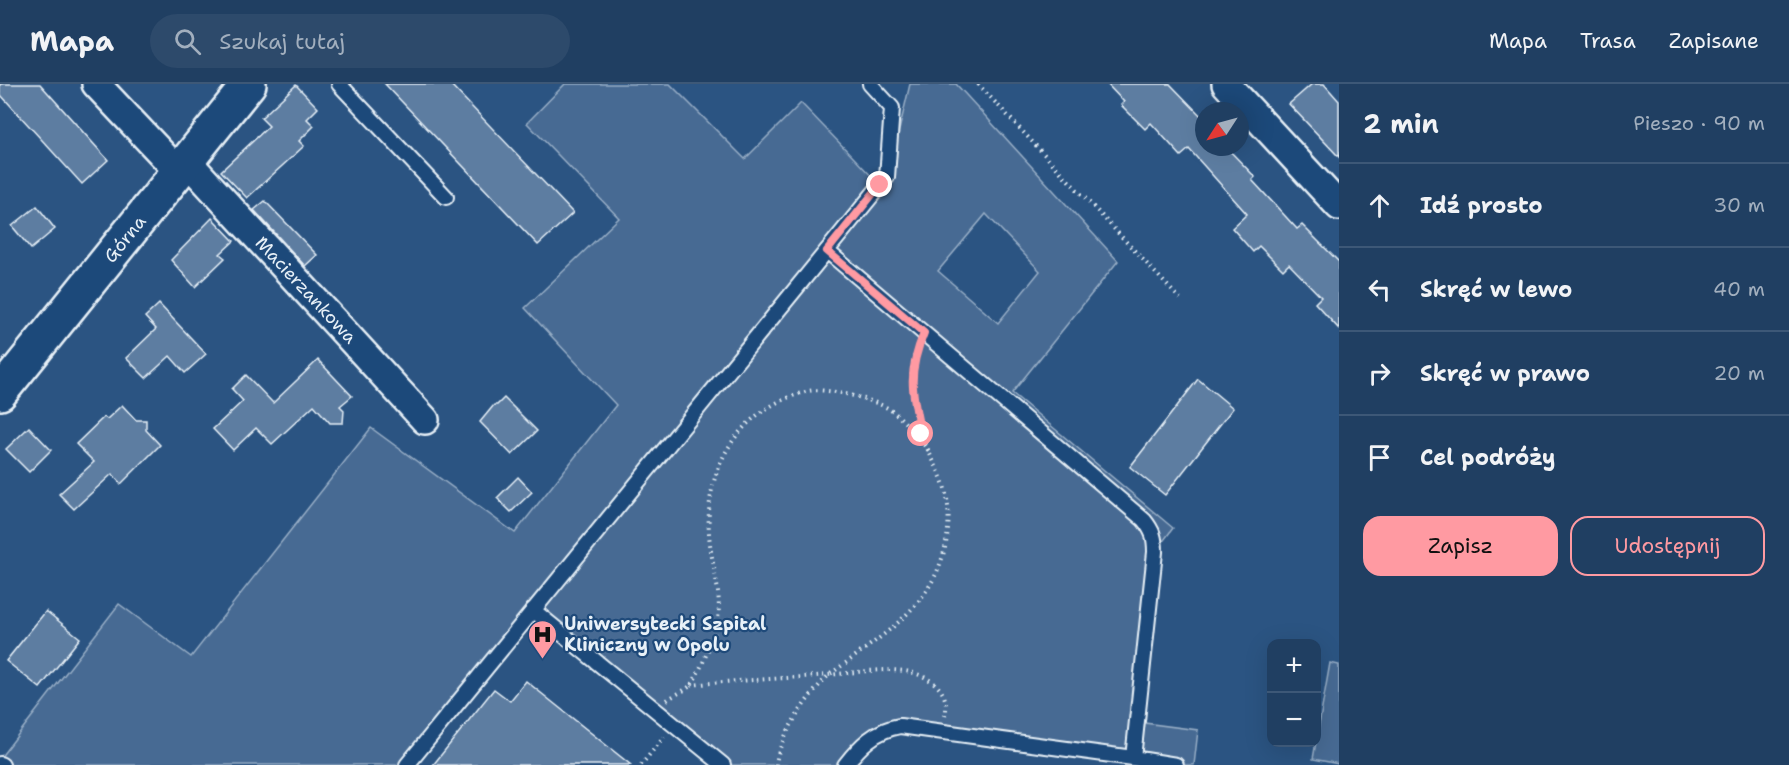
<!DOCTYPE html>
<html lang="pl">
<head>
<meta charset="utf-8">
<style>
	:root { --surface:#203f62; --page:#2d4a6b; --text:#f1f3f6; --muted:#a2afbe; --line:#3d5877; --accent:#ff9aa2 }
	body { margin:0; font-family:"Shantell Sans",sans-serif; background:var(--page); color:var(--text) }
	.controls { position:absolute; right:18px; bottom:18px; display:grid; overflow:hidden; border-radius:12px; box-shadow:0 6px 24px #0002 }
	.controls button { width:54px; height:54px; display:grid; place-items:center; padding:0; border:0; border-bottom:2px solid var(--line); background:var(--surface); color:var(--text); font:30px sans-serif }
	.compass { position:absolute; left:1195px; top:18px; width:54px; height:54px; border-radius:50%; background:var(--surface); box-shadow:0 6px 24px #0002; rotate:234deg }
	.stop { position:absolute; width:18px; height:18px; margin:-14px; border:4px solid #ff9aa2; border-radius:50%; background:#fff }
	.stop.end { background:#ff9aa2; border-color:#fff; box-shadow:0 2px 6px #0008 }
	.list { margin:0; padding:0; list-style:none }
	h2 { display:flex; justify-content:space-between; align-items:center; height:78px; margin:0; padding:0 24px; font-size:26px }
	h2 small { font-size:20px; font-weight:400; color:var(--muted) }
	.list li { display:grid; grid-template-columns:39px 1fr auto; gap:18px; align-items:center; box-sizing:border-box; height:84px; padding:0 24px; border-top:2px solid var(--line) }
	.list b { display:block; font-size:22px; white-space:nowrap }
	.list em { font-size:20px; font-style:normal; color:var(--muted) }
	.actions { display:flex; gap:12px; padding:18px 24px }
	.actions a { flex:1; padding:14px 0; border:2px solid var(--accent); border-radius:18px; text-align:center; font-size:21px; color:var(--accent) }
	.actions .main { background:var(--accent); color:#111 }
	.icon { flex:none; width:33px; height:33px; fill:none; stroke:currentColor; stroke-width:2; stroke-linecap:round; stroke-linejoin:round }
	.map { position:relative; flex:none; width:1339px; height:681px; overflow:hidden }
	header { display:flex; align-items:center; gap:36px; box-sizing:border-box; height:84px; padding:0 30px; background:var(--surface); border-bottom:2px solid var(--line) }
	header strong { font-size:28px }
	nav { display:flex; gap:33px; margin-inline-start:auto; font-size:21px }
	.search { width:420px; height:54px; background:var(--page); display:flex; align-items:center; gap:15px; box-sizing:border-box; padding:0 21px; border-radius:33px; color:var(--muted); font-size:22px }
	main { display:flex }
	aside { flex:1; background:var(--surface) }
	.map>svg:first-child { display:block }
</style>
</head>
<body>
<header>
<strong>Mapa</strong>
<div class="search"><svg class="icon" aria-label="search" viewBox="0 0 24 24"><circle cx="10" cy="10" r="6"/><path d="M15 15l6 6"/></svg>Szukaj tutaj</div>
<nav><a>Mapa</a><a>Trasa</a><a>Zapisane</a></nav>
</header>
<main>
<div class="map">
<svg width="1339" height="681" viewBox="0 0 1339 681">
	<rect width="100%" height="100%" fill="#2b5482"/>
	<filter id="ink" filterUnits="userSpaceOnUse"><feTurbulence type="fractalNoise" baseFrequency=".0167" numOctaves="2"/><feDisplacementMap in="SourceGraphic" scale="12" xChannelSelector="R" yChannelSelector="G"/><feConvolveMatrix kernelMatrix="1 2 1 2 8 2 1 2 1" color-interpolation-filters="sRGB"/></filter>
	<g filter="url(#ink)">
		<g fill="#476b93" stroke="#98aec6" stroke-width="1.5" fill-rule="evenodd">
			<path d="M565 0H670L745 75 801 19 880 101 888 93 910 0H956L1118 177 1012 309 1173 444 1155 468 1137 638 1198 646 1194 681H1176L900 642 845 681H723L533 527 407 681H2L0 674 119 520 191 573 371 344 515 449 616 321 525 224 619 134 527 39ZM986 130 1040 187 998 239 938 187Z"/>
			<polygon points="1330,579 1339,581 1339,680 1313,675"/>
		</g>
		<g fill="#5d7da1" stroke="#e8f1f8" stroke-width="1.5">
			<polygon points="0,0 40,0 108,76 82,100 0,10"/>
			<polygon points="385,0 450,0 573,129 538,161"/>
			<polygon points="1107,0 1170,0 1204,35 1204,63 1226,63 1255,93 1252,96 1297,145 1302,141 1339,178 1339,245 1315,219 1321,213 1289,180 1283,186 1259,162 1253,168 1232,144 1247,130 1189,65 1181,72 1151,39 1145,45 1121,21 1124,18"/>
			<polygon points="1312,0 1324,0 1339,17 1339,73 1289,20"/>
			<polygon points="296,1 318,24 307,35 314,42 299,57 304,62 247,114 221,87 269,42 261,34"/>
			<polygon points="265,117 317,171 305,182 254,126"/>
			<polygon points="37,122 55,145 31,165 12,142"/>
			<polygon points="212,134 234,157 220,170 225,174 195,203 171,176"/>
			<polygon points="159,220 206,270 185,289 170,272 146,294 126,274 156,245 145,233"/>
			<polygon points="318,276 352,312 340,322 344,326 343,339 330,339 314,321 272,360 256,344 233,366 213,345 243,317 232,305 246,291 273,319"/>
			<polygon points="1198,295 1233,324 1165,411 1130,383"/>
			<polygon points="504,314 537,347 512,371 480,338 494,321 497,321"/>
			<polygon points="122,321 136,336 146,336 146,346 160,361 121,400 112,390 74,425 59,410 94,378 76,360 104,333 107,335"/>
			<polygon points="29,343 51,366 29,388 6,365"/>
			<polygon points="518,393 532,408 511,428 497,414"/>
			<polygon points="46,527 80,554 40,604 6,577"/>
			<polygon points="526,597 631,681 433,681 494,605 510,617"/>
		</g>
		<g fill="none" stroke-linecap="round" stroke-linejoin="round">
			<defs>
				<g id="service">
					<polyline points="339,0 446,113"/>
					<path d="M827 167 1144 436C1153 447 1155 454 1155 468L1133 674 1176 681"/>
					<polyline points="533,526 723,681"/>
					<polyline points="0,680 2,681"/>
					<polyline points="407,681 887,93 892,24 870,0"/>
					<path d="M845 681C860 662 875 646 900 642L1133 674"/>
				</g>
				<g id="minor">
					<polyline points="96,0 179,88"/>
					<polyline points="1226,0 1339,122"/>
					<polyline points="187,77 425,336"/>
				</g>
				<polyline id="tertiary" points="0,309 249,0"/>
			</defs>
			<use href="#service" stroke="#e8f1f8" stroke-width="18"/>
			<use href="#minor" stroke="#e8f1f8" stroke-width="32"/>
			<use href="#tertiary" stroke="#e8f1f8" stroke-width="38"/>
			<g stroke="#e8f1f8" stroke-width="4" stroke-dasharray="1.5 4.5" stroke-linecap="butt">
				<polyline points="978,0 1180,215"/>
				<path d="M691 601C737 596 782 595 828 591 851 589 889 583 910 588 932 593 951 608 945 632"/>
				<path d="M667 616C674 611 685 607 691 601 697 594 712 558 715 548 724 520 715 494 711 467 699 393 733 325 809 307 826 303 878 316 892 327 906 337 917 353 929 367"/>
				<polyline points="641,681 664,653"/>
				<path d="M776 681C777 668 784 654 790 643 800 625 813 607 828 592 835 586 843 581 850 576 882 552 918 528 936 490 947 466 952 436 946 410 943 393 934 379 927 364 915 335 907 298 916 267"/>
			</g>
			<use href="#service" stroke="#1f4a7a" stroke-width="14"/>
			<use href="#minor" stroke="#1f4a7a" stroke-width="27"/>
			<use href="#tertiary" stroke="#1f4a7a" stroke-width="33"/>
		</g>
	</g>
	<g fill="none" stroke-linecap="round" stroke-linejoin="round" filter="url(#ink)">
		<path stroke="#ff9aa2" stroke-width="8" d="M880 101 827 167 924 249C907 289 912 309 921 350"/>
	</g>
	<defs>
		<symbol id="hospital-pin" viewBox="-11 -11 22 30"><path d="M0 17L-7.5 6A9.5 9.5 0 1 1 7.5 6Z" fill="#ff9aa2" stroke="#1f4a7a"/><path d="M-5-5h3v3.5h4V-5h3V5h-3V1.5h-4V5h-3Z" fill="#111"/></symbol>
	</defs>
	<g fill-rule="evenodd">
		<use href="#hospital-pin" x="526" y="534" width="33" height="45"/>
	</g>
	<g text-anchor="middle" dominant-baseline="central" stroke-width="4.5" stroke-linejoin="round" paint-order="stroke">
		<g font-size="18" fill="#e8f1f8" stroke="#1f4a7a">
			<text transform="translate(125 155) rotate(-51)">Górna</text>
			<text transform="translate(306 206) rotate(47)">Macierzankowa</text>
		</g>
		<g font-size="18" font-weight="bold" fill="#e8f1f8" stroke="#1f4a7a" text-anchor="start">
			<text x="564" y="540">Uniwersytecki Szpital<tspan x="564" dy="21">Kliniczny w Opolu</tspan></text>
		</g>
	</g>
</svg>
<div class="controls">
<button>+</button>
<button>−</button>
</div>
<svg class="compass" viewBox="-18 -18 36 36"><path d="M0-13l5 13h-10z" fill="#e53935"/><path d="M0 13l5-13h-10z" fill="#a2afbe"/></svg>
<div class="stop" style="left:921px;top:350px"></div>
<div class="stop end" style="left:880px;top:101px"></div>
</div>
<aside>
<h2>2 min<small>Pieszo · 90 m</small></h2>
<ul class="list">
<li><svg class="icon" aria-label="ahead" viewBox="0 0 24 24"><path d="M12 20V5M6 11l6-6 6 6"/></svg><div><b>Idź prosto</b></div><em>30 m</em></li>
<li><svg class="icon" aria-label="left" viewBox="0 0 24 24"><path d="M17 20v-9H6M10 6l-5 5 5 5"/></svg><div><b>Skręć w lewo</b></div><em>40 m</em></li>
<li><svg class="icon" aria-label="right" viewBox="0 0 24 24"><path d="M7 20v-9h11M14 6l5 5-5 5"/></svg><div><b>Skręć w prawo</b></div><em>20 m</em></li>
<li><svg class="icon" aria-label="arrive" viewBox="0 0 24 24"><path d="M6 21V4h12l-3 4 3 4H6"/></svg><div><b>Cel podróży</b></div></li>
</ul>
<div class="actions"><a class="main">Zapisz</a><a>Udostępnij</a></div>
</aside>
</main>
</body>
</html>
